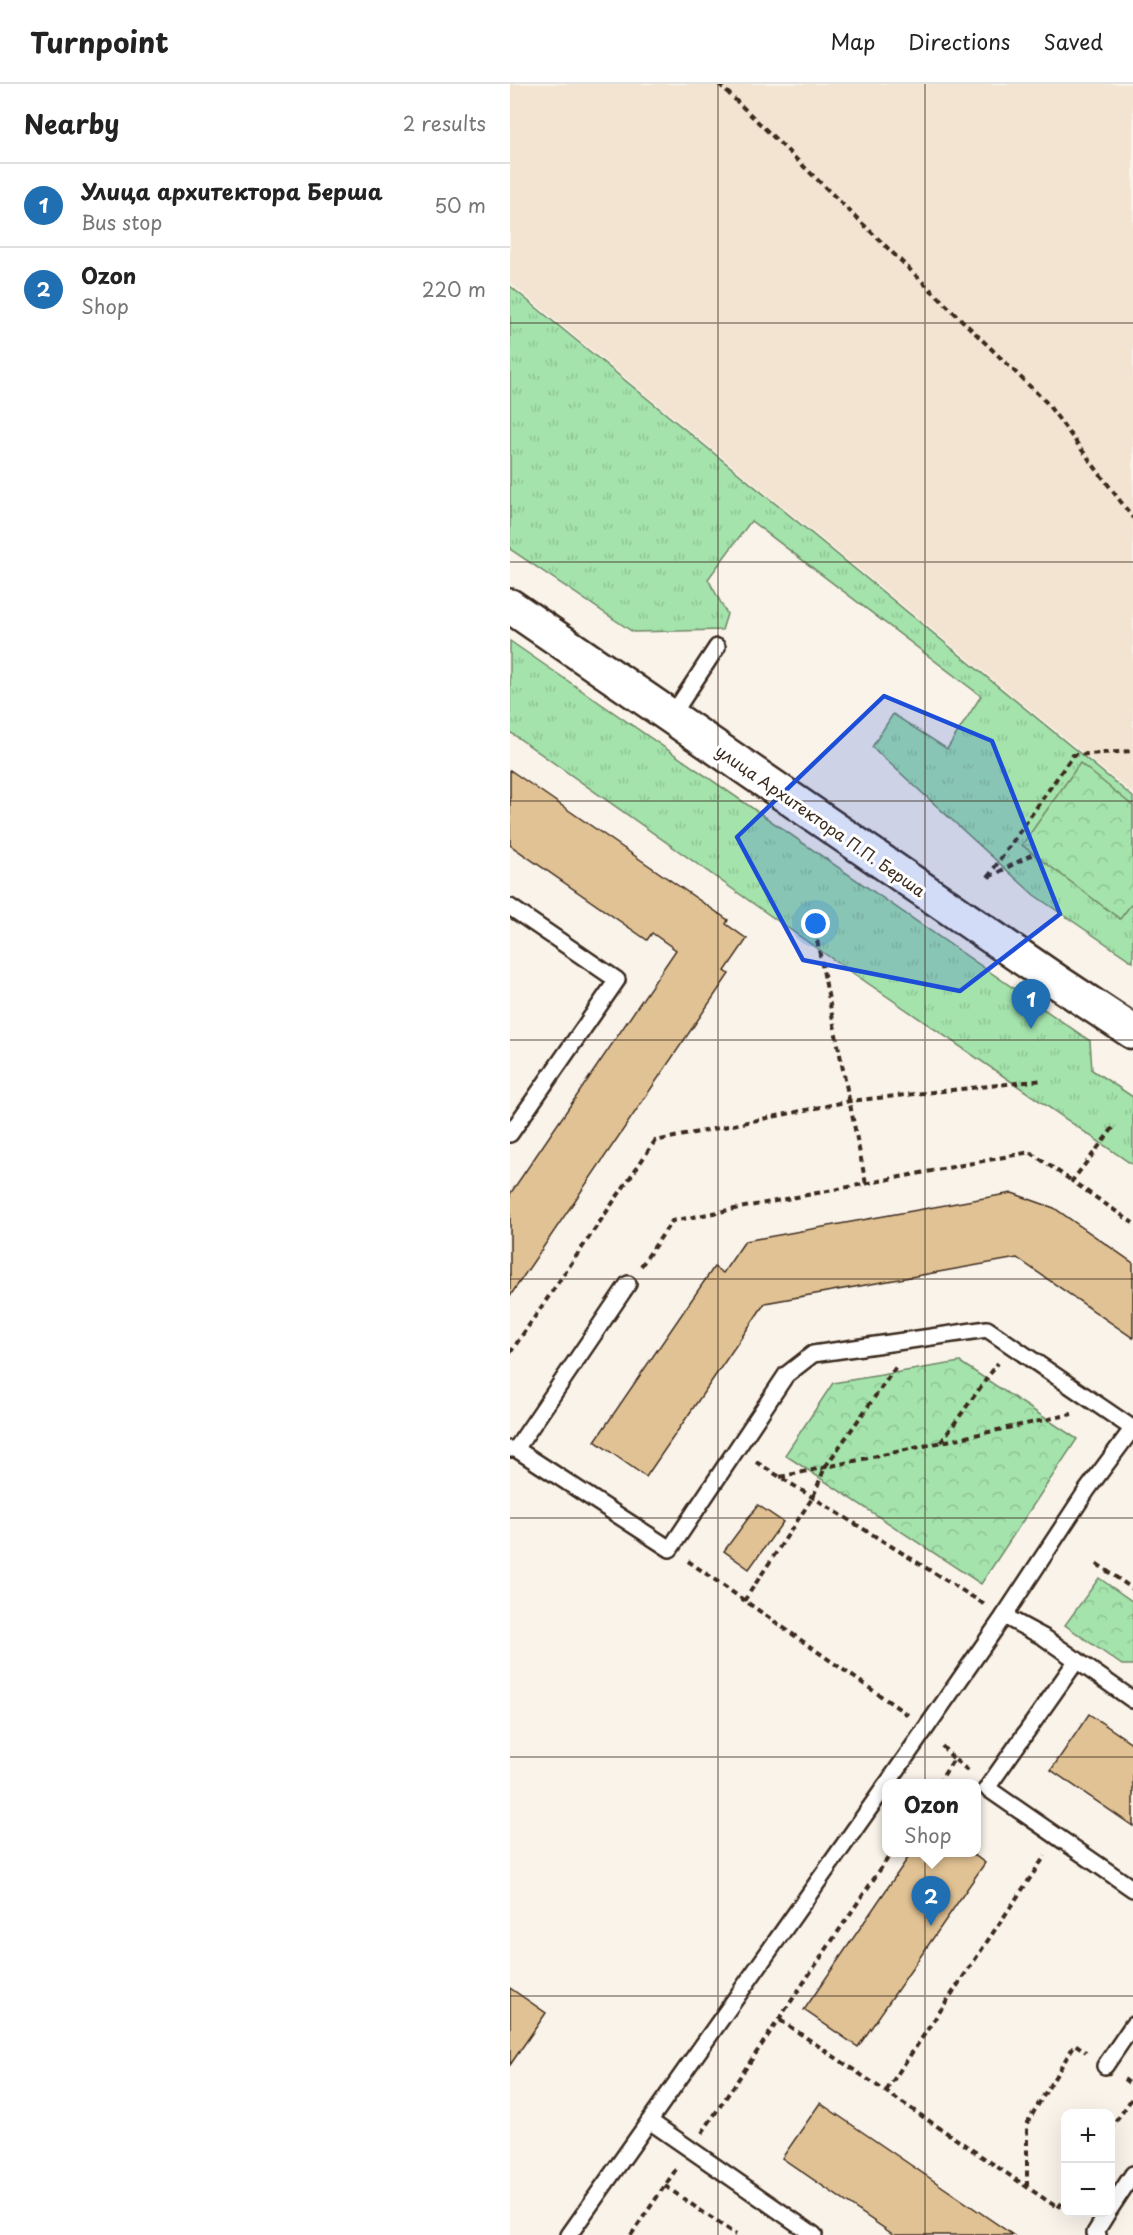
<!DOCTYPE html>
<html lang="en">
<head>
<meta charset="utf-8">
<style>
	:root { --surface:#fff; --page:#f2f2f2; --text:#222; --muted:#767676; --line:#e0e0e0; --accent:#1f6fb2 }
	body { margin:0; font-family:"Playpen Sans",sans-serif; background:var(--page); color:var(--text) }
	.controls { position:absolute; right:18px; bottom:18px; display:grid; overflow:hidden; border-radius:12px; box-shadow:0 6px 24px #0002 }
	.controls button { width:54px; height:54px; display:grid; place-items:center; padding:0; border:0; border-bottom:2px solid var(--line); background:var(--surface); color:var(--text); font:30px sans-serif }
	.you { position:absolute; left:306px; top:840px; width:21px; height:21px; margin:-15px; border:4px solid #fff; border-radius:50%; background:#1a73e8; box-shadow:0 0 0 9px #1a73e833 }
	.badge { display:grid; place-items:center; width:39px; height:39px; border-radius:50%; background:var(--accent); color:#fff; font-size:20px; font-weight:700 }
	.pin { position:absolute; translate:-50% -50px; filter:drop-shadow(0 2px 3px #0008) }
	.pin::after { content:''; position:absolute; top:32px; width:21px; height:18px; background:inherit; clip-path:polygon(0 0,100% 0,50% 100%) }
	.popup { position:absolute; left:372px; top:1695px; width:99px; height:78px; box-sizing:border-box; display:grid; place-content:center; border-radius:12px; background:var(--surface); filter:drop-shadow(0 2px 4px #0005); font-size:20px; white-space:nowrap; color:var(--muted) }
	.popup b { font-size:22px; color:var(--text) }
	.popup::after { content:''; position:absolute; left:50%; top:100%; margin-left:-12px; border:12px solid transparent; border-top-color:var(--surface) }
	.list { margin:0; padding:0; list-style:none }
	h2 { display:flex; justify-content:space-between; align-items:center; height:78px; margin:0; padding:0 24px; font-size:26px }
	h2 small { font-size:20px; font-weight:400; color:var(--muted) }
	.list li { display:grid; grid-template-columns:39px 1fr auto; gap:18px; align-items:center; box-sizing:border-box; height:84px; padding:0 24px; border-top:2px solid var(--line) }
	.list b { display:block; font-size:22px; white-space:nowrap }
	.list p { margin:0; font-size:20px; white-space:nowrap; color:var(--muted) }
	.list em { font-size:20px; font-style:normal; color:var(--muted) }
	.map { position:relative; flex:none; width:623px; height:2151px; overflow:hidden }
	header { display:flex; align-items:center; gap:36px; box-sizing:border-box; height:84px; padding:0 30px; background:var(--surface); border-bottom:2px solid var(--line) }
	header strong { font-size:28px }
	nav { display:flex; gap:33px; margin-inline-start:auto; font-size:21px }
	main { display:flex }
	aside { flex:1; background:var(--surface) }
	.map>svg:first-child { display:block }
</style>
</head>
<body>
<header>
<strong>Turnpoint</strong>
<nav><a>Map</a><a>Directions</a><a>Saved</a></nav>
</header>
<main>
<aside>
<h2>Nearby<small>2 results</small></h2>
<ul class="list">
<li><span class="badge">1</span><div><b>Улица архитектора Берша</b><p>Bus stop</p></div><em>50 m</em></li>
<li><span class="badge">2</span><div><b>Ozon</b><p>Shop</p></div><em>220 m</em></li>
</ul>
</aside>
<div class="map">
<svg width="623" height="2151" viewBox="0 0 623 2151">
	<defs>
		<pattern id="grass-tufts" width="24" height="20" patternUnits="userSpaceOnUse" patternTransform="scale(1.5)"><rect width="24" height="20" fill="#a4e3ac"/><path d="M3 7l-1-3M5 7V3M7 7l1-3M15 17l-1-3M17 17v-4M19 17l1-3" fill="none" stroke="#8ec394"/></pattern>
		<pattern id="park-crowns" width="20" height="18" patternUnits="userSpaceOnUse" patternTransform="scale(1.5)"><rect width="20" height="18" fill="#a4e3ac"/><path d="M2 6a3 3 0 1 1 6 0M12 15a3 3 0 1 1 6 0" fill="none" stroke="#8ec394"/></pattern>
	</defs>
	<rect width="100%" height="100%" fill="#f9f3ea"/>
	<filter id="ink" filterUnits="userSpaceOnUse"><feTurbulence type="fractalNoise" baseFrequency=".0167" numOctaves="2"/><feDisplacementMap in="SourceGraphic" scale="12" xChannelSelector="R" yChannelSelector="G"/><feConvolveMatrix kernelMatrix="1 2 1 2 8 2 1 2 1" color-interpolation-filters="sRGB"/></filter>
	<g filter="url(#ink)">
		<polygon fill="#f2e4d0" points="0,0 623,0 623,710 0,199"/>
		<g fill="url(#grass-tufts)" stroke="#708665" stroke-width="1.5">
			<polygon points="0,202 623,713 623,878 524,811 362,663 383,630 437,665 471,612 241,437 198,495 217,530 212,546 123,548 0,465"/>
			<polygon points="0,557 580,957 582,986 623,1013 623,1081 302,861 0,648"/>
		</g>
		<g fill="url(#park-crowns)" stroke="#708665" stroke-width="1.5">
			<polygon points="570,679 623,722 623,818 610,835 512,761"/>
			<polygon points="450,1278 567,1355 471,1500 275,1371 323,1299"/>
			<polygon points="589,1494 623,1518 623,1581 612,1581 555,1541"/>
		</g>
		<g fill="#e1c294" stroke="#3b2a1e" stroke-width="1.5">
			<polygon points="0,686 218,836 216,840 237,855 215,887 219,890 0,1212 0,1110 166,866 142,849 137,856 0,761"/>
			<polygon points="502,1109 544,1124 623,1179 623,1254 507,1174 255,1219 136,1393 85,1357 204,1183 213,1189 235,1157"/>
			<polygon points="248,1421 273,1438 239,1485 214,1467"/>
			<polygon points="579,1630 623,1660 623,1742 541,1686"/>
			<polygon points="402,1768 460,1768 475,1779 348,1963 294,1926"/>
			<polygon points="0,1904 36,1929 0,1981"/>
			<polygon points="310,2019 503,2151 384,2151 272,2074"/>
		</g>
		<g fill="none" stroke-linecap="round" stroke-linejoin="round">
			<defs>
				<g id="service">
					<polyline points="161,633 207,563"/>
					<polyline points="0,823 107,896 0,1050"/>
					<polyline points="0,1365 6,1365 160,1465 276,1291 303,1270 477,1245 622,1344"/>
					<polyline points="6,1365 118,1200"/>
					<polyline points="494,1532 535,1554 623,1616"/>
					<polyline points="567,1576 477,1704 623,1805"/>
					<polyline points="377,1700 494,1532 577,1406 623,1344"/>
					<polyline points="595,1982 623,1941"/>
					<polyline points="141,2038 304,2151"/>
					<polyline points="600,2125 623,2090"/>
					<polyline points="59,2151 376,1701"/>
					<polyline points="588,2151 585,2149 598,2128"/>
				</g>
				<polyline id="tertiary" points="0,522 549,899 623,948"/>
			</defs>
			<use href="#service" stroke="#3b2a1e" stroke-width="20"/>
			<use href="#tertiary" stroke="#3b2a1e" stroke-width="38"/>
			<g stroke="#3b2a1e" stroke-width="4" stroke-dasharray="6 4.5" stroke-linecap="butt">
				<polyline points="209,0 536,318 623,434"/>
				<polyline points="478,793 563,671 623,667"/>
				<polyline points="479,793 523,770"/>
				<polyline points="303,836 356,1100"/>
				<polyline points="603,1044 562,1097 623,1139"/>
				<polyline points="131,1182 162,1137 520,1068 562,1097"/>
				<polyline points="0,1269 145,1057 340,1017 534,996"/>
				<polyline points="431,1358 488,1279"/>
				<polyline points="246,1378 474,1520"/>
				<polyline points="270,1393 562,1330"/>
				<polyline points="178,1477 398,1631"/>
				<polyline points="587,1480 623,1505"/>
				<polyline points="234,1517 303,1413 315,1383 388,1280"/>
				<polyline points="432,1662 444,1675"/>
				<polyline points="428,1700 444,1675 461,1689"/>
				<polyline points="270,1936 548,2124 556,2113"/>
				<polyline points="614,1995 623,2002"/>
				<polyline points="376,2007 535,1772"/>
				<polyline points="600,2046 623,2013"/>
				<polyline points="192,2049 382,1768"/>
				<polyline points="155,2102 226,2151"/>
				<polyline points="517,2103 517,2039 565,1960 576,1968"/>
				<polyline points="121,2151 167,2084"/>
			</g>
			<use href="#service" stroke="#fff" stroke-width="15"/>
			<use href="#tertiary" stroke="#fff" stroke-width="33"/>
		</g>
	</g>
	<path fill="#1d4ed8" fill-opacity="0.2" stroke="#1d4ed8" stroke-width="4.5" stroke-linejoin="round" d="M374 612 482 657 550 830 450 907 293 876 227 753Z"/>
	<path fill="none" stroke="#3b2a1e" stroke-width="1.5" stroke-opacity="0.55" d="M208 0V2151M415 0V2151M0 239H623M0 478H623M0 717H623M0 956H623M0 1195H623M0 1434H623M0 1673H623M0 1912H623"/>
	<g text-anchor="middle" dominant-baseline="central" stroke-width="6" stroke-linejoin="round" paint-order="stroke">
		<g font-size="16" fill="#3b2a1e" stroke="#fff">
			<text transform="translate(311 736) rotate(35)">улица Архитектора П.П. Берша</text>
		</g>
	</g>
</svg>
<div class="controls">
<button>+</button>
<button>−</button>
</div>
<div class="you"></div>
<div class="pin badge" style="left:521px;top:945px">1</div>
<div class="pin badge" style="left:421px;top:1842px">2</div>
<div class="popup"><b>Ozon</b>Shop</div>
</div>
</main>
</body>
</html>
